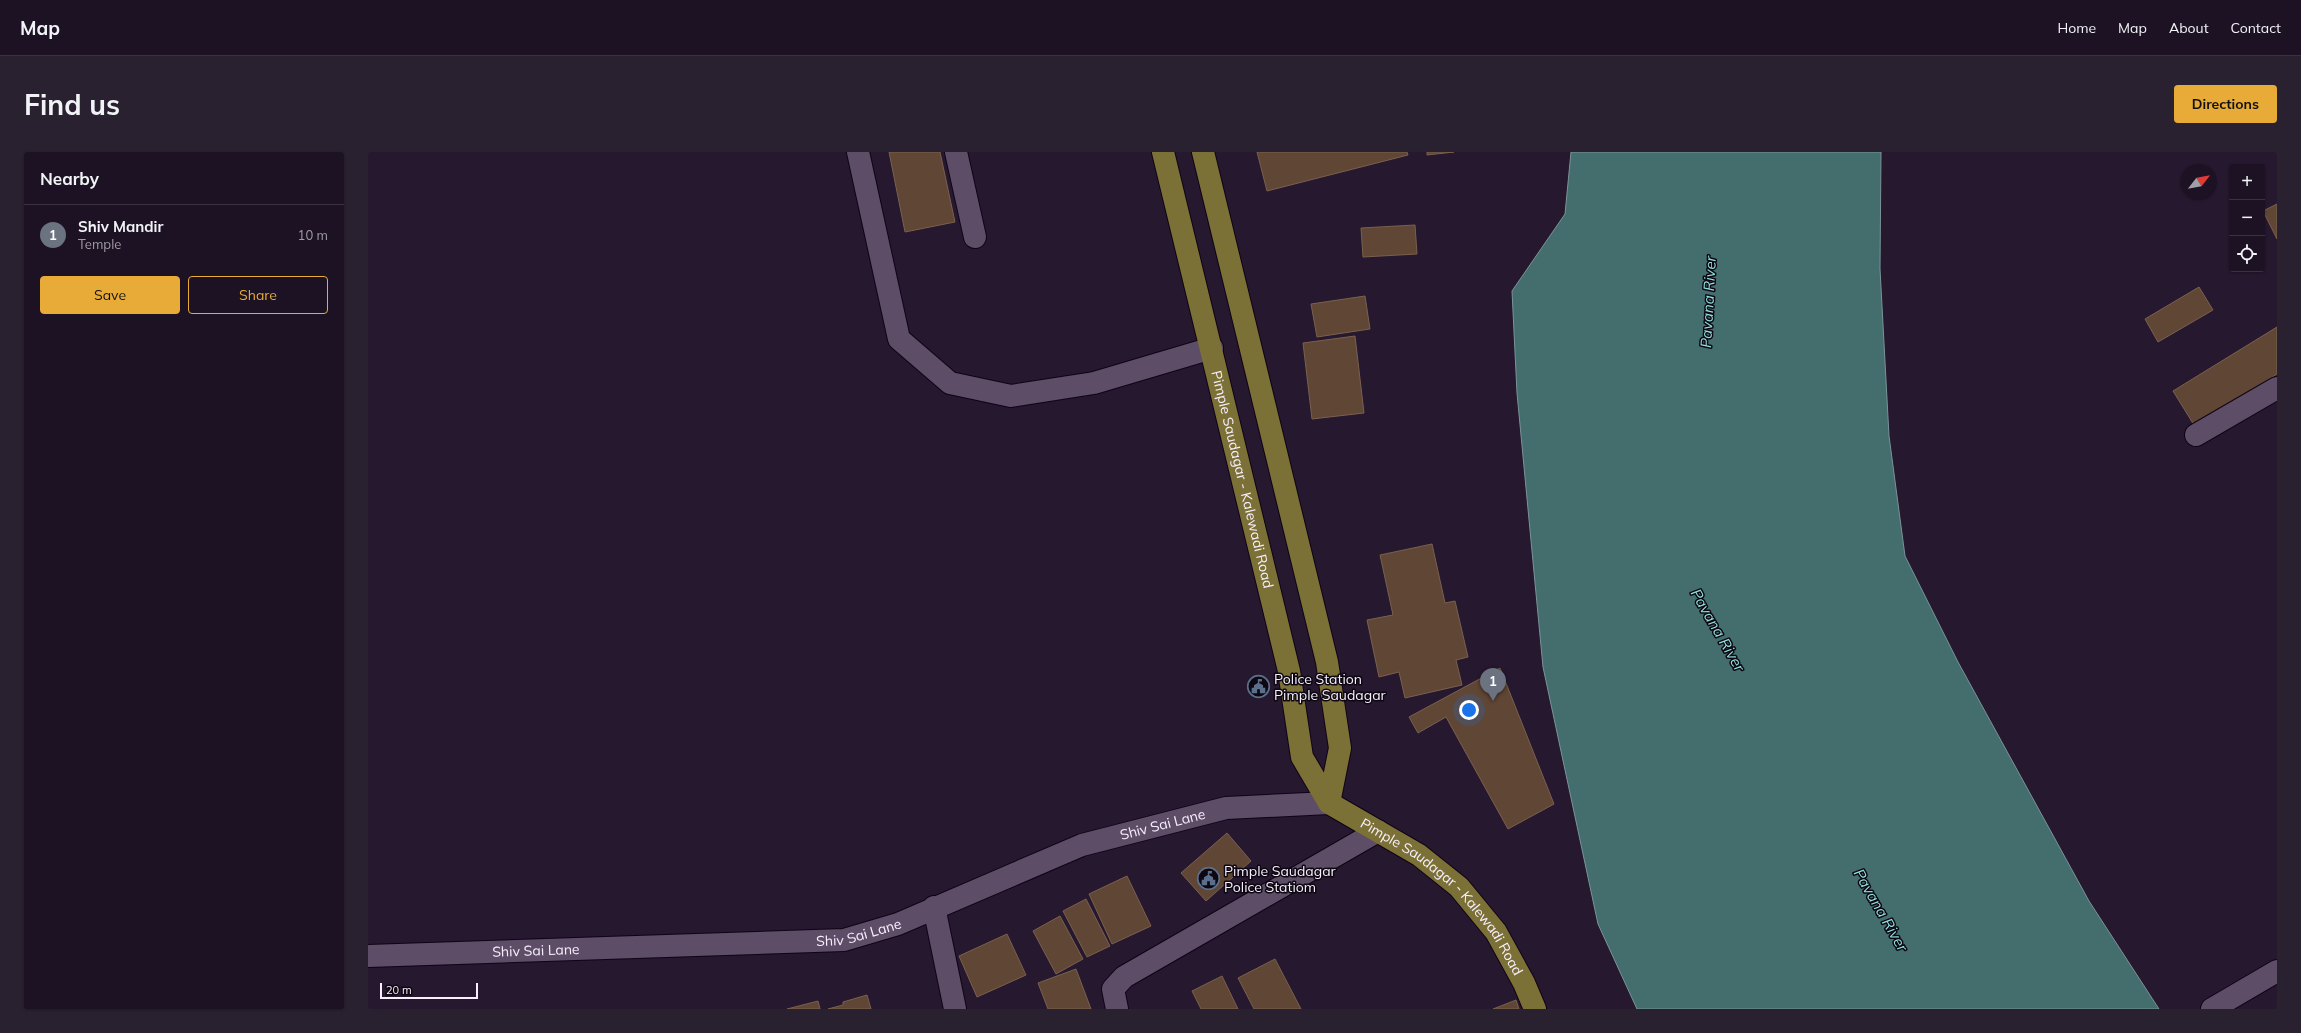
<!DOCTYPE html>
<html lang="en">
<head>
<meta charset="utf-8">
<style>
	:root { --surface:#1c1223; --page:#292030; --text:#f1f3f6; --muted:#a09ea6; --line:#3a3241; --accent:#e8ab37 }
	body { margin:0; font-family:Mulish,sans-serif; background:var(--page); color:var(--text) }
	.controls { position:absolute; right:12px; top:12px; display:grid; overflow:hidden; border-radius:4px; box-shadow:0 1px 3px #0004 }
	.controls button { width:36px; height:36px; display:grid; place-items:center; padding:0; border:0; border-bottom:1px solid var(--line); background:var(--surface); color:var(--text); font:20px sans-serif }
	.compass { position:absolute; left:1813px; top:12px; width:36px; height:36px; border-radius:50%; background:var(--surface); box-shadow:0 1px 3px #0004; rotate:59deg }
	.scale { position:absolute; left:12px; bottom:10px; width:98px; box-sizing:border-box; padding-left:4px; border:2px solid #f8effe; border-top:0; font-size:11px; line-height:14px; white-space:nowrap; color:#f8effe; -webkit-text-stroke:3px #0c0710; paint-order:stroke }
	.you { position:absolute; left:1101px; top:558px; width:14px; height:14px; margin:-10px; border:3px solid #fff; border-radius:50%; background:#1a73e8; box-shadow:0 0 0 6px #1a73e833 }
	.badge { display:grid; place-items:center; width:26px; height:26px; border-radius:50%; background:var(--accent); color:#fff; font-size:13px; font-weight:700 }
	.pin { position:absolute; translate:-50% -33px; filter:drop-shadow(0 1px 2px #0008) }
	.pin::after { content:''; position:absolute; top:21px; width:14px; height:12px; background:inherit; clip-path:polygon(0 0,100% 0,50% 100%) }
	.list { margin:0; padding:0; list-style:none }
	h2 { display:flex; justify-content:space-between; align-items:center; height:52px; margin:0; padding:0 16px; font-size:17px }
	h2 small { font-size:13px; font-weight:400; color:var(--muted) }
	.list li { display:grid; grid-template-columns:26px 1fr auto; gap:12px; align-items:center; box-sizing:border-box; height:60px; padding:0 16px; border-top:1px solid var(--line) }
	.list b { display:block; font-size:15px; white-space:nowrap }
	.list p { margin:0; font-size:13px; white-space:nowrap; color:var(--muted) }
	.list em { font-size:13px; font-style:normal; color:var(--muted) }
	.actions { display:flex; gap:8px; padding:12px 16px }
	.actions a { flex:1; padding:9px 0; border:1px solid var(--accent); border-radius:4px; text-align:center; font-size:14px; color:var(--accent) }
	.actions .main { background:var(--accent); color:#111 }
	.icon { flex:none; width:22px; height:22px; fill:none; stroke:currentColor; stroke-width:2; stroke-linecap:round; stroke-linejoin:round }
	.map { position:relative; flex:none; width:1909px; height:857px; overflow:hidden; border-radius:4px }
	header { display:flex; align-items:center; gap:24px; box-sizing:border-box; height:56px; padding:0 20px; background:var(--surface); border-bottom:1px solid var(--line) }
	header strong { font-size:19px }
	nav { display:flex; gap:22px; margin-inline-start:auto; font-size:14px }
	.intro { display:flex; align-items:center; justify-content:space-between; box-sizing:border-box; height:96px; padding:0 24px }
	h1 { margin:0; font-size:28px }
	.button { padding:10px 18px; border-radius:4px; background:var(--accent); color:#111; font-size:14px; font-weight:700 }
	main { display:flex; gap:24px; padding:0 24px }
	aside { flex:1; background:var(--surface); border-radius:4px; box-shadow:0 1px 3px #0004 }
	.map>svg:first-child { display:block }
</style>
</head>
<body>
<header>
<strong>Map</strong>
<nav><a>Home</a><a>Map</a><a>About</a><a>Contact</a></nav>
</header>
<div class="intro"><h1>Find us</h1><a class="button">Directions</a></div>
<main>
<aside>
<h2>Nearby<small></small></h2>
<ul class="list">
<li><span class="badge" style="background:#6b7280">1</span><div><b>Shiv Mandir</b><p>Temple</p></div><em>10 m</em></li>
</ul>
<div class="actions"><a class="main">Save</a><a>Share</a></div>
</aside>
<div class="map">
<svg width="1909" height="857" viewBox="0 0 1909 857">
	<rect width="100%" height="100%" fill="#26182f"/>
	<polygon fill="#446d6e" stroke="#7a9499" points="1203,0 1513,0 1512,117 1521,284 1537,404 1590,510 1721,749 1791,857 1269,857 1230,772 1175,515 1149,241 1144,139 1197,62"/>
	<g fill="#604635" stroke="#7b604e">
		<polygon points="521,0 572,0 587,70 537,80"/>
		<polygon points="889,0 1039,0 1040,3 899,39"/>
		<polygon points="1059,0 1086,0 1059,3"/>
		<polygon points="1909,52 1909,87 1895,59"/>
		<polygon points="1047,73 1049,102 995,105 993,76"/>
		<polygon points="1831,135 1845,158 1790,190 1777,167"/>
		<polygon points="997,144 1002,177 949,185 943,152"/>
		<polygon points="1909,175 1909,222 1826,273 1805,239"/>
		<polygon points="987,184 996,261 944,267 935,191"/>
		<polygon points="1064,392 1077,451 1087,449 1100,505 1088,508 1094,533 1037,546 1031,520 1011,525 999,468 1025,463 1012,403"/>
		<polygon points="1132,516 1186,652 1140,677 1078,565 1050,581 1041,565"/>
		<polygon points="859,681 883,709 838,749 813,721"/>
		<polygon points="759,724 783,774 744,792 721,742"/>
		<polygon points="718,747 742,794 719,805 695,759"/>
		<polygon points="692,764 715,807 688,822 665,779"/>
		<polygon points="639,782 658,823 609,845 591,804"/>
		<polygon points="907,807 933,857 886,857 870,826"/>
		<polygon points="708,817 723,857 680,857 670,831"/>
		<polygon points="854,824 870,857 833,857 824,839"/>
		<polygon points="499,843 503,857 460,857 475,853 475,850"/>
		<polygon points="1148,848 1151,857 1125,857"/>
		<polygon points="450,849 452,857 419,857"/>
	</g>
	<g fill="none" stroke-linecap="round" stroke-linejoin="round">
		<defs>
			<g id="minor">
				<polyline points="490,0 531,187 582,231 643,244 726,231 844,196"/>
				<polyline points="588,0 607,85"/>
				<polyline points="1828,283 1909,236"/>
				<polyline points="566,755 587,857"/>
				<path id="s1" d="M0 804 476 788 530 772 714 693 858 656 961 651"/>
				<polyline points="749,857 745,837 756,825 1010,679"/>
				<polyline points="1844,857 1909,819"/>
			</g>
			<g id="major">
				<path id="s2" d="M795 0 921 519 934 605 961 651 1051 703 1091 735 1128 780 1156 831 1167 857"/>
				<polyline points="835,0 959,510 972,596 961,651"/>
			</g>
		</defs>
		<use href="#minor" stroke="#0f0416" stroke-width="24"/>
		<use href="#major" stroke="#0f0416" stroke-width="24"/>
		<use href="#minor" stroke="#5d4d67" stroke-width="22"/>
		<use href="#major" stroke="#7b7035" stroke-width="22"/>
	</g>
	<defs>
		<symbol id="civic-ring" viewBox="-11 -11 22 22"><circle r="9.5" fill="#0c0710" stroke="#5c6f8a" stroke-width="1.5"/><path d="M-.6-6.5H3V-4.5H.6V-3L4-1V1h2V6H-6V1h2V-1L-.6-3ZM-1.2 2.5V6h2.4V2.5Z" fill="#5c6f8a"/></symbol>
	</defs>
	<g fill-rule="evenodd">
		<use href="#civic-ring" x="878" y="522" width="25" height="25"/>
		<use href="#civic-ring" x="828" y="714" width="25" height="25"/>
	</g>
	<g text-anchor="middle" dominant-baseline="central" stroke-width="3" stroke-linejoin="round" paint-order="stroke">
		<g font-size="14" fill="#f8effe" stroke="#0c0710">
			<text stroke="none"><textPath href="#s2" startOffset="337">Pimple Saudagar - Kalewadi Road</textPath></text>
			<text stroke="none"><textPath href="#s1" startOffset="816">Shiv Sai Lane</textPath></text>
			<text stroke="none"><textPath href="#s2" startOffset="824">Pimple Saudagar - Kalewadi Road</textPath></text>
			<text stroke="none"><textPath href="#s1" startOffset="492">Shiv Sai Lane</textPath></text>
			<text stroke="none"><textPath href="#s1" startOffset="168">Shiv Sai Lane</textPath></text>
		</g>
		<g font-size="14" fill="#f8effe" stroke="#0c0710" text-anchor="start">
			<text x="906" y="527">Police Station<tspan x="906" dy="16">Pimple Saudagar</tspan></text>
			<text x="856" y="719">Pimple Saudagar<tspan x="856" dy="16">Police Statiom</tspan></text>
		</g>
		<g font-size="15" font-style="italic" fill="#92dfe0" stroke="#0c0710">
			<text transform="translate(1340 150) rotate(-87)">Pavana River</text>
			<text transform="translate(1350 478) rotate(60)">Pavana River</text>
			<text transform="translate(1513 758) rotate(60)">Pavana River</text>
		</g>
	</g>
</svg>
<div class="controls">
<button>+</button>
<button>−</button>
<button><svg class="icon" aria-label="locate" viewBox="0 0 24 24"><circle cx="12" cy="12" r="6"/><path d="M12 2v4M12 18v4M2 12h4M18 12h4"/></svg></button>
</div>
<svg class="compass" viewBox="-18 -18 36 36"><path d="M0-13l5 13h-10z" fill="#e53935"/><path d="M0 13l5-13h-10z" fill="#a09ea6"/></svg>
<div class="scale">20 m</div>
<div class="you"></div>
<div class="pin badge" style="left:1125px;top:549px;background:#6b7280">1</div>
</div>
</main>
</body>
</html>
